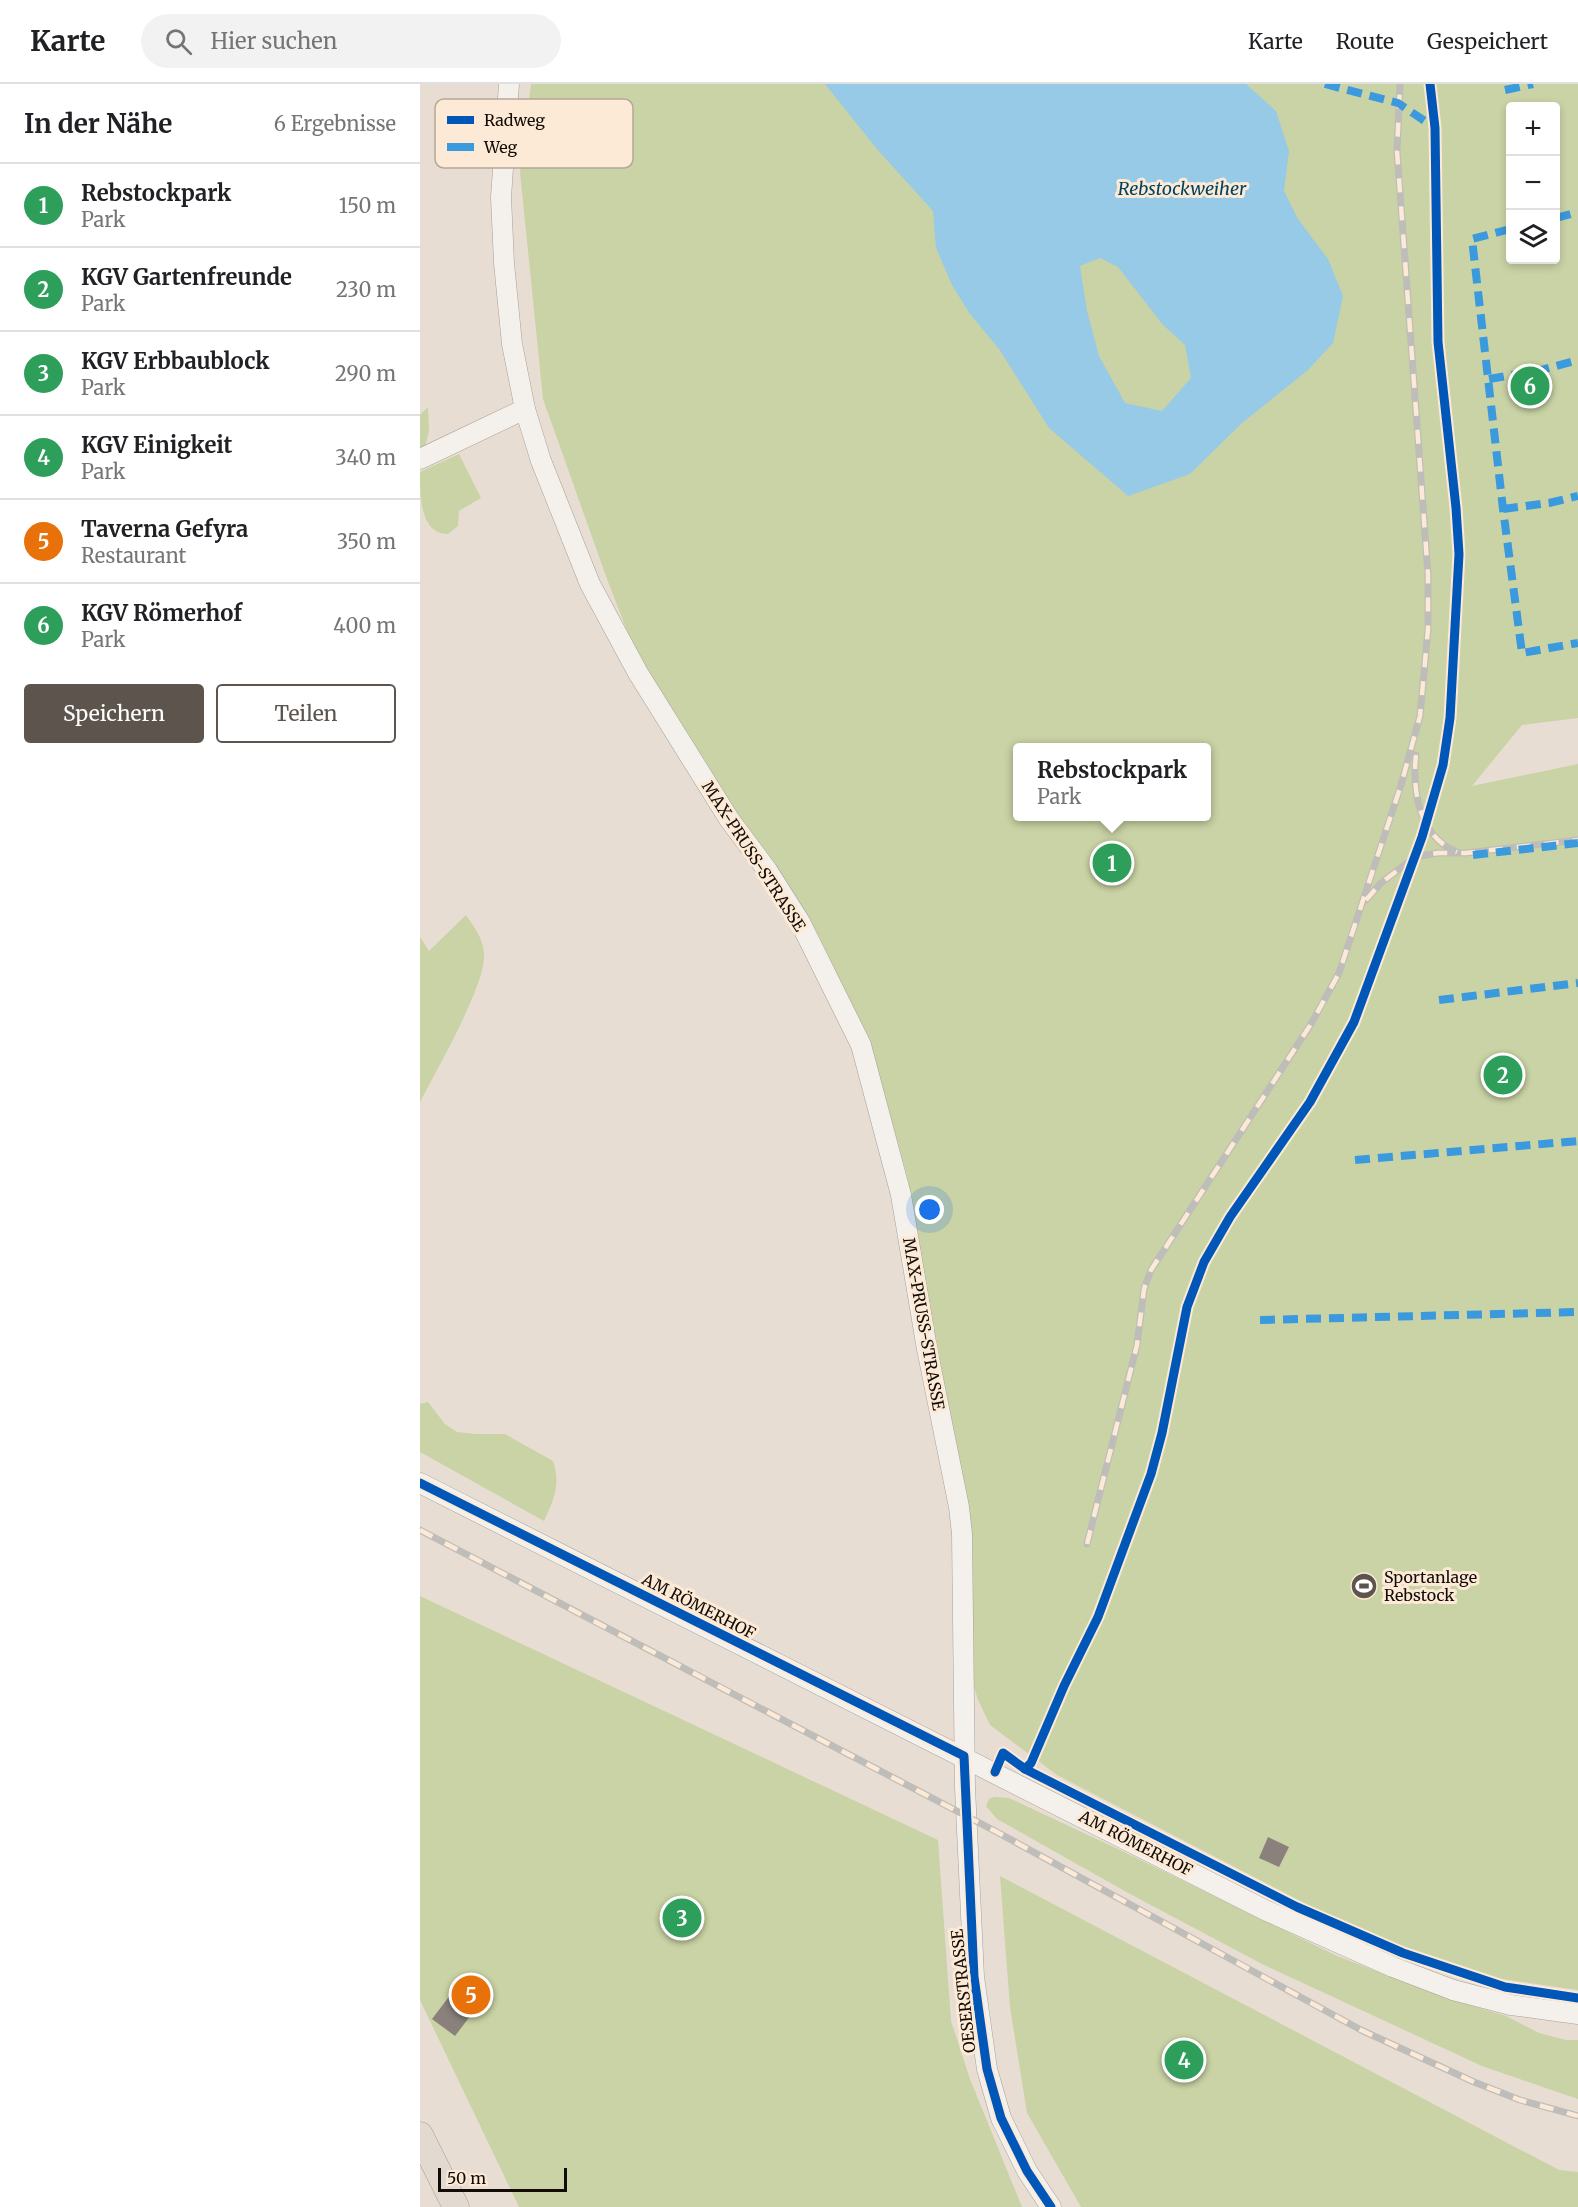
<!DOCTYPE html>
<html lang="de">
<head>
<meta charset="utf-8">
<style>
	:root { --surface:#fff; --page:#f2f2f2; --text:#202124; --muted:#757577; --line:#e0e0e0; --accent:#5d554d }
	body { margin:0; font-family:Merriweather,serif; background:var(--page); color:var(--text) }
	.controls { position:absolute; right:18px; top:18px; display:grid; overflow:hidden; border-radius:6px; box-shadow:0 3px 9px #0003 }
	.controls button { width:54px; height:54px; display:grid; place-items:center; padding:0; border:0; border-bottom:2px solid var(--line); background:var(--surface); color:var(--text); font:30px sans-serif }
	.scale { position:absolute; left:18px; bottom:15px; width:129px; box-sizing:border-box; padding-left:6px; border:3px solid #130c06; border-top:0; font-size:16px; line-height:21px; white-space:nowrap; color:#130c06; -webkit-text-stroke:4px #fdead6; paint-order:stroke }
	.you { position:absolute; left:510px; top:1126px; width:21px; height:21px; margin:-15px; border:4px solid #fff; border-radius:50%; background:#1a73e8; box-shadow:0 0 0 9px #1a73e833 }
	.badge { display:grid; place-items:center; width:39px; height:39px; border-radius:50%; background:var(--accent); color:#fff; font-size:20px; font-weight:700 }
	.pin { position:absolute; translate:-50% -50%; border:3px solid #fff; box-shadow:0 2px 6px #0006 }
	.popup { position:absolute; left:593px; top:659px; width:198px; height:78px; box-sizing:border-box; display:grid; place-content:center; border-radius:6px; background:var(--surface); filter:drop-shadow(0 2px 4px #0005); font-size:20px; white-space:nowrap; color:var(--muted) }
	.popup b { font-size:22px; color:var(--text) }
	.popup::after { content:''; position:absolute; left:50%; top:100%; margin-left:-12px; border:12px solid transparent; border-top-color:var(--surface) }
	.list { margin:0; padding:0; list-style:none }
	h2 { display:flex; justify-content:space-between; align-items:center; height:78px; margin:0; padding:0 24px; font-size:26px }
	h2 small { font-size:20px; font-weight:400; color:var(--muted) }
	.list li { display:grid; grid-template-columns:39px 1fr auto; gap:18px; align-items:center; box-sizing:border-box; height:84px; padding:0 24px; border-top:2px solid var(--line) }
	.list b { display:block; font-size:22px; white-space:nowrap }
	.list p { margin:0; font-size:20px; white-space:nowrap; color:var(--muted) }
	.list em { font-size:20px; font-style:normal; color:var(--muted) }
	.actions { display:flex; gap:12px; padding:18px 24px }
	.actions a { flex:1; padding:14px 0; border:2px solid var(--accent); border-radius:6px; text-align:center; font-size:21px; color:var(--accent) }
	.actions .main { background:var(--accent); color:#fff }
	.icon { flex:none; width:33px; height:33px; fill:none; stroke:currentColor; stroke-width:2; stroke-linecap:round; stroke-linejoin:round }
	.map { position:relative; flex:none; width:1158px; height:2123px; overflow:hidden }
	header { display:flex; align-items:center; gap:36px; box-sizing:border-box; height:84px; padding:0 30px; background:var(--surface); border-bottom:2px solid var(--line) }
	header strong { font-size:28px }
	nav { display:flex; gap:33px; margin-inline-start:auto; font-size:21px }
	.search { width:420px; height:54px; background:var(--page); display:flex; align-items:center; gap:15px; box-sizing:border-box; padding:0 21px; border-radius:33px; color:var(--muted); font-size:22px }
	main { display:flex }
	aside { flex:1; background:var(--surface) }
	.map>svg:first-child { display:block }
</style>
</head>
<body>
<header>
<strong>Karte</strong>
<div class="search"><svg class="icon" aria-label="search" viewBox="0 0 24 24"><circle cx="10" cy="10" r="6"/><path d="M15 15l6 6"/></svg>Hier suchen</div>
<nav><a>Karte</a><a>Route</a><a>Gespeichert</a></nav>
</header>
<main>
<aside>
<h2>In der Nähe<small>6 Ergebnisse</small></h2>
<ul class="list">
<li><span class="badge" style="background:#2e9e5b">1</span><div><b>Rebstockpark</b><p>Park</p></div><em>150 m</em></li>
<li><span class="badge" style="background:#2e9e5b">2</span><div><b>KGV Gartenfreunde</b><p>Park</p></div><em>230 m</em></li>
<li><span class="badge" style="background:#2e9e5b">3</span><div><b>KGV Erbbaublock</b><p>Park</p></div><em>290 m</em></li>
<li><span class="badge" style="background:#2e9e5b">4</span><div><b>KGV Einigkeit</b><p>Park</p></div><em>340 m</em></li>
<li><span class="badge" style="background:#e8710a">5</span><div><b>Taverna Gefyra</b><p>Restaurant</p></div><em>350 m</em></li>
<li><span class="badge" style="background:#2e9e5b">6</span><div><b>KGV Römerhof</b><p>Park</p></div><em>400 m</em></li>
</ul>
<div class="actions"><a class="main">Speichern</a><a>Teilen</a></div>
</aside>
<div class="map">
<svg width="1158" height="2123" viewBox="0 0 1158 2123">
	<rect width="100%" height="100%" fill="#e7ddd2"/>
	<g fill="#cad3a5" fill-rule="evenodd">
		<path d="M111 0H1158V634L1102 641 1052 702 1158 680V1906L1055 1891 921 1838 637 1691 570 1641 558 1616 552 1596 521 1310 488 1095 451 961 400 854 223 588 187 495 123 315 100 88ZM1090 22H1136V176H1090ZM598 664H786V732H598Z"/>
		<polygon points="8,323 9,347 5,363 0,366 0,331"/>
		<path d="M39 370 61 414 39 427 38 442 28 450C0 450 0 412 0 388Z"/>
		<path d="M46 831C54 843 63 854 64 869 67 899 16 987 0 1018V853L9 867Z"/>
		<path d="M8 1318 25 1340 37 1348 55 1350H85L133 1377C141 1401 134 1415 124 1437L0 1368V1320Z"/>
		<polygon points="0,1512 518,1756 531,1937 550,1995 602,2123 99,2123 0,1916"/>
		<polygon points="574,1713 589,1714 700,1766 917,1872 1030,1915 1086,1932 1119,1949 1146,1956 1158,1956 1158,2015 1062,1982 844,1881 710,1810 577,1735 566,1722 569,1715"/>
		<polygon points="580,1792 1139,2086 1158,2088 1158,2123 661,2123 607,2029 590,1923"/>
	</g>
	<path fill="#96cae6" fill-rule="evenodd" d="M405 0H826L856 27 869 67 864 107 878 135 908 175 923 212 913 259 888 286 822 339 770 390 708 412 629 344 579 265 550 230 532 201 516 164 513 127 456 64ZM680 174 698 183 743 241 765 261 771 294 742 327 705 319 679 272 667 227 660 182Z"/>
	<g fill="#8a817c">
		<polygon points="848,1753 869,1763 859,1783 839,1774"/>
		<polygon points="47,1889 70,1906 35,1952 12,1935"/>
	</g>
	<g fill="none" stroke-linecap="round" stroke-linejoin="round">
		<defs>
			<g id="secondary">
				<polyline points="89,0 81,113 84,179 92,260 105,325 121,377 170,500 218,589 309,735 347,786 380,838 441,961 481,1111 507,1265 539,1423 542,1450 545,1704 554,1893 567,1985 581,2034 607,2087 631,2123"/>
				<polyline points="0,375 105,325"/>
				<polyline points="0,1399 845,1826 973,1883 1033,1906 1091,1921 1158,1930"/>
			</g>
			<polyline id="highway" points="0,2051 36,2123"/>
		</defs>
		<use href="#secondary" stroke="#a8a098" stroke-width="21"/>
		<use href="#highway" stroke="#ab9f92" stroke-width="27"/>
		<use href="#secondary" stroke="#f4f0ec" stroke-width="20"/>
		<use href="#highway" stroke="#e2dad0" stroke-width="26"/>
		<defs>
			<g id="rail">
				<path d="M996 671C992 707 999 753 1037 768"/>
				<polyline points="946,816 961,799 995,773 1018,769 1046,769 1158,756"/>
				<polyline points="0,1446 575,1747 941,1946 1054,1998 1100,2016 1158,2032"/>
				<polyline points="667,1460 717,1261 724,1205 731,1186 891,940 919,889 981,701 1000,632 1008,545 1008,491 977,67 980,0"/>
			</g>
		</defs>
		<use href="#rail" stroke="#bfbdb9" stroke-width="7"/>
		<use href="#rail" stroke="#fdead6" stroke-width="4.5" stroke-dasharray="14" stroke-linecap="butt"/>
		<g stroke="#3b99dd" stroke-width="8" stroke-dasharray="15 8" stroke-linecap="butt">
			<polyline points="905,0 978,19 1015,44"/>
			<polyline points="1085,6 1113,0"/>
			<polyline points="1136,134 1158,128"/>
			<polyline points="1090,145 1052,155 1083,425 1102,569 1158,559"/>
			<polyline points="1069,295 1121,286 1158,276"/>
			<polyline points="1083,425 1129,419 1158,412"/>
			<polyline points="1053,771 1158,759"/>
			<polyline points="1019,916 1158,899"/>
			<polyline points="935,1076 1158,1057"/>
			<polyline points="840,1236 1158,1228"/>
		</g>
		<defs>
			<g id="cycleway">
				<polyline points="0,1399 544,1672 554,1893 567,1985 581,2034 607,2087 631,2123"/>
				<polyline points="605,1685 611,1679 644,1602 678,1533 731,1390 742,1349 767,1223 784,1178 810,1133 890,1018 934,938 1002,753 1023,681 1030,634 1039,470 1036,424 1018,258 1015,44 1010,0"/>
				<polyline points="575,1688 583,1669 605,1685 877,1823 983,1869 1085,1903 1158,1914"/>
			</g>
		</defs>
		<use href="#cycleway" stroke="#fdead6" stroke-width="13"/>
		<use href="#cycleway" stroke="#0057b8" stroke-width="9"/>
	</g>
	<defs>
		<symbol id="stadium-disc" viewBox="-11 -11 22 22"><circle r="9.5" fill="#5d554d" stroke="#fdead6"/><path d="M0-5a6.5 5 0 1 0 0 10a6.5 5 0 1 0 0-10ZM-3.5-1.8h7v3.6h-7Z" fill="#fff"/></symbol>
	</defs>
	<g fill-rule="evenodd">
		<use href="#stadium-disc" x="929" y="1487" width="30" height="30"/>
	</g>
	<g text-anchor="middle" dominant-baseline="central" stroke-width="6" stroke-linejoin="round" paint-order="stroke">
		<g font-size="16" fill="#130c06" stroke="#fdead6">
			<text transform="translate(334 772) rotate(57)">MAX-PRUSS-STRASSE</text>
			<text transform="translate(504 1240) rotate(80)">MAX-PRUSS-STRASSE</text>
			<text transform="translate(279 1522) rotate(27)">AM RÖMERHOF</text>
			<text transform="translate(716 1759) rotate(27)">AM RÖMERHOF</text>
			<text transform="translate(543 1907) rotate(-96)">OESERSTRASSE</text>
		</g>
		<g font-size="16" fill="#130c06" stroke="#fdead6" text-anchor="start">
			<text x="964" y="1493">Sportanlage<tspan x="964" dy="18">Rebstock</tspan></text>
		</g>
		<g font-size="18" font-style="italic" fill="#004360" stroke="#fdead6">
			<text x="762" y="104">Rebstockweiher</text>
		</g>
	</g>
	<rect x="15" y="15" width="198" height="69" rx="9" fill="#fdead6" stroke="#b7a798" stroke-width="1.5"/>
	<rect x="27" y="32" width="27" height="8" fill="#0057b8"/>
	<rect x="27" y="59" width="27" height="8" fill="#3b99dd"/>
	<g font-size="16" fill="#130c06">
		<text x="64" y="42">Radweg</text>
		<text x="64" y="69">Weg</text>
	</g>
</svg>
<div class="controls">
<button>+</button>
<button>−</button>
<button><svg class="icon" aria-label="layers" viewBox="0 0 24 24"><path d="M12 4l9 5-9 5-9-5zM3 14l9 5 9-5"/></svg></button>
</div>
<div class="scale">50 m</div>
<div class="you"></div>
<div class="pin badge" style="left:692px;top:779px;background:#2e9e5b">1</div>
<div class="popup"><b>Rebstockpark</b>Park</div>
<div class="pin badge" style="left:1083px;top:991px;background:#2e9e5b">2</div>
<div class="pin badge" style="left:262px;top:1834px;background:#2e9e5b">3</div>
<div class="pin badge" style="left:764px;top:1976px;background:#2e9e5b">4</div>
<div class="pin badge" style="left:51px;top:1911px;background:#e8710a">5</div>
<div class="pin badge" style="left:1110px;top:302px;background:#2e9e5b">6</div>
</div>
</main>
</body>
</html>
